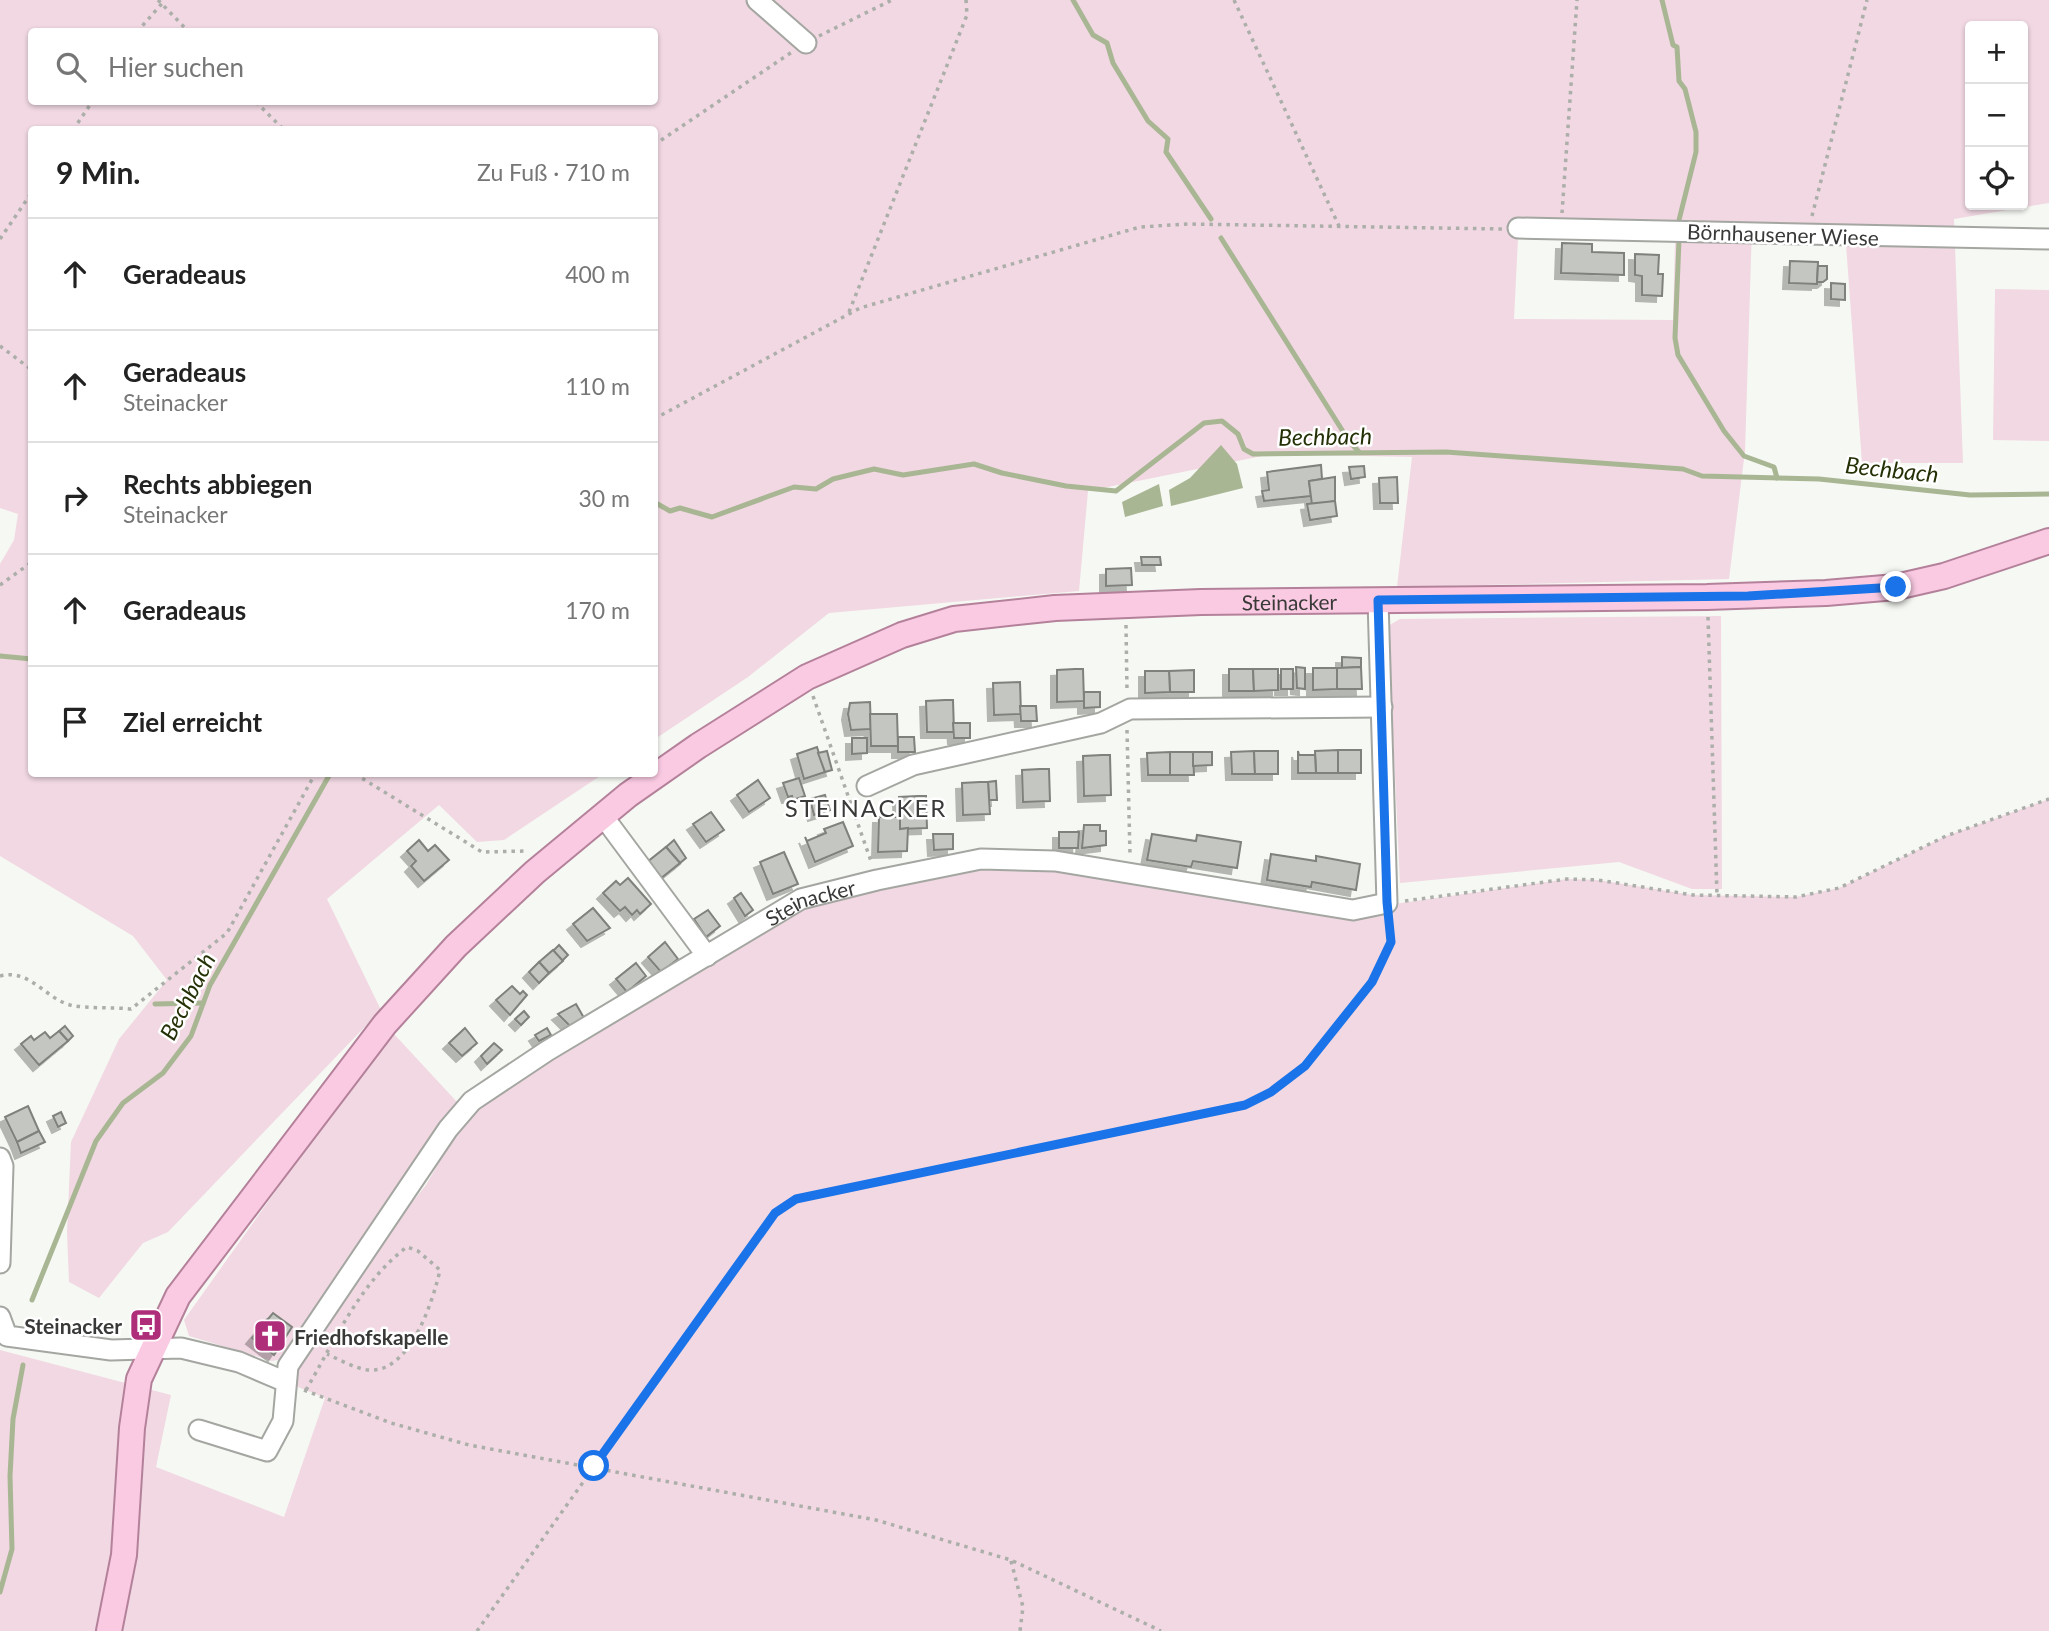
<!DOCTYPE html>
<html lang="de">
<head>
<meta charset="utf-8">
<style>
	:root { --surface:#fff; --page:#f6f6f6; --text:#222; --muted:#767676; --line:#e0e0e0 }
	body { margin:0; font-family:Lato,sans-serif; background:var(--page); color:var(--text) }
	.controls { position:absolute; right:21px; top:21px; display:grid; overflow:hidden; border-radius:7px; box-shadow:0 2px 5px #0004 }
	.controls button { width:63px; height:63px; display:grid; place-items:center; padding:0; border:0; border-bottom:2px solid var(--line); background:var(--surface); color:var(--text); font:35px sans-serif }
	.stop { position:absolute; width:21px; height:21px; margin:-16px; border:5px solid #1a73e8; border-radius:50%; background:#fff }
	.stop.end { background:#1a73e8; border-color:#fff; box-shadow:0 2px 7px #0008 }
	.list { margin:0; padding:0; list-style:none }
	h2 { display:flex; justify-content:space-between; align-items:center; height:91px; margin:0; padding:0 28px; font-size:30px }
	h2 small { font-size:23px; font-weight:400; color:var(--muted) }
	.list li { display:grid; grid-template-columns:46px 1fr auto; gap:21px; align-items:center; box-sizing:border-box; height:112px; padding:0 28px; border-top:2px solid var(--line) }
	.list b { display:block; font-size:26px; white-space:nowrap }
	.list p { margin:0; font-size:23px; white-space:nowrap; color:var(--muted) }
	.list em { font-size:23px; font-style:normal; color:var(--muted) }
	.icon { flex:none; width:38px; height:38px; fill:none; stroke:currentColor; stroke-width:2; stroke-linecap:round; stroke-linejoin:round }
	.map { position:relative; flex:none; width:2049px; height:1631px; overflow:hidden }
	.search { position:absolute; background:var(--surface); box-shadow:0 2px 5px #0004; left:28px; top:28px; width:630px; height:77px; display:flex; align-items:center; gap:18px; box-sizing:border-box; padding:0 24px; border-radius:7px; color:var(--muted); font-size:26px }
	.panel { position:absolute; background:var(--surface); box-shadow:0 2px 5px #0004; left:28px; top:126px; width:630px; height:651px; border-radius:7px }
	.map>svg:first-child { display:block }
</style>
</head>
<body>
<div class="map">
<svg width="2049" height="1631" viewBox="0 0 2049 1631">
	<defs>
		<filter id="shadow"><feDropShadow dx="-6" dy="6" stdDeviation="0" flood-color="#0004"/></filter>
	</defs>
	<rect width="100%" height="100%" fill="#f6f8f3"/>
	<g fill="#f1d8e3" fill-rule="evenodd">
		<path d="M0 0H2049V203L1954 219 1963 463H1862L1846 244 1752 226 1745 451 1729 579 1397 587 1412 457 1272 454 1088 491 1079 591 829 613 748 677 655 739 654 130H32V774H603L504 840 477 842 439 805 327 899 381 1010 168 1232 143 1243 99 1298 69 1282 67 1232 71 1142 119 1039 167 980 133 936 0 856V564L14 540 18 514 0 508ZM1970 26H2023V205H1970ZM32 32H654V102H32ZM1518 238 1675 241 1673 320 1514 319Z"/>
		<polygon points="1995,289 2049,290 2049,441 1993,440"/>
		<polygon points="1721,616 1722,889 1692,889 1619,862 1400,883 1388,626 1400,619"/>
		<polygon points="2049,799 2049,1631 0,1631 0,1350 171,1395 156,1467 284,1517 325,1398 286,1382 323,1314 426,1185 468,1112 801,899 981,859 1353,910 1567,879 1598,880 1693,895 1796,897 1839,888 1946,836"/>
		<polygon points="394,1034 457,1102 420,1161 282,1359 272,1361 189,1336 184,1320 361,1071"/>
	</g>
	<g fill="#a9b693">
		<polygon points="1221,445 1237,464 1243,488 1171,506 1169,490 1190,478"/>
		<polygon points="1159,484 1163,506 1125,517 1122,502"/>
	</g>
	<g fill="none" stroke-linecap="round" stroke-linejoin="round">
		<g stroke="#a9b693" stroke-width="5">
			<polyline points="1073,0 1093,35 1107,43 1113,63 1148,121 1168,139 1166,152 1211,219"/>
			<polyline points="1662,0 1673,45 1677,47 1679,81 1685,89 1696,132 1696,152 1678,224"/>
			<polyline points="1221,238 1349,441 1359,452"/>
			<polyline points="1679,240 1675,338 1678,355 1724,431 1744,456 1774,467 1777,478"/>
			<polyline points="654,502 670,511 680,508 712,517 794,487 816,489 833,479 874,469 903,475 974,464 1002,473 1066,486 1116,491 1204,423 1222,421 1238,434 1244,449 1253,454 1446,452 1683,469 1702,476 1819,479 1970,495 2049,494"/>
			<polyline points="0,656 32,659"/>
			<polyline points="155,1004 203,1003"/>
			<polyline points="32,1300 96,1141 123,1103 163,1073 191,1036 210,985 330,774"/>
			<polyline points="0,1592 12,1549 10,1476 13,1419 23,1365"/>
		</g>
	</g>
	<g fill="#c4c6c1" stroke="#7f817c" stroke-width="2" filter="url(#shadow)">
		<polygon points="1562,243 1592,244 1592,252 1624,253 1624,275 1561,273"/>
		<polygon points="1635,254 1659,255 1658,274 1663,274 1662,296 1642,295 1642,276 1635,275"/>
		<polygon points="1790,261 1818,262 1817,284 1789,283"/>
		<polygon points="1818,266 1827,266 1827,279 1823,282 1817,282"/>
		<polygon points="1831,283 1845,284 1845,300 1831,299"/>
		<polygon points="1321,465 1322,479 1309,481 1311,496 1264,501 1262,491 1269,490 1267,472"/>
		<polygon points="1364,466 1365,477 1351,479 1349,467"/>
		<polygon points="1335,477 1335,501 1312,505 1309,481"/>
		<polygon points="1397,477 1398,503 1380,503 1379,478"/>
		<polygon points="1335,501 1337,516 1310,520 1307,504"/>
		<polygon points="1141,557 1160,557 1161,565 1142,565"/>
		<polygon points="1131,568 1132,585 1106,586 1106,569"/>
		<polygon points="1342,657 1361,658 1361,667 1342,668"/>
		<polygon points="1296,667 1305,668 1305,689 1297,688"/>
		<polygon points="1361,667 1362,689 1337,689 1337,668"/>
		<polygon points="1313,668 1337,668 1337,689 1313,690"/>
		<polygon points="1075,669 1083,669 1084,701 1057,702 1057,670"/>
		<polygon points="1229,669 1253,669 1254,691 1229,691"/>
		<polygon points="1253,669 1278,669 1278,690 1254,691"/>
		<rect x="1281" y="669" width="12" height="20"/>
		<polygon points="1194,670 1194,692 1170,692 1169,671"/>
		<polygon points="1145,671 1169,671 1170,692 1145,693"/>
		<polygon points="1020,682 1021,714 994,715 993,683"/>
		<polygon points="1084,692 1100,692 1100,707 1084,708"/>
		<polygon points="945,700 953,700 954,732 927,732 926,701"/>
		<polygon points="870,702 871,729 851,730 848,714 850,703"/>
		<polygon points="1020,706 1036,706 1037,721 1021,721"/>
		<polygon points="870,714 897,714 898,746 871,746"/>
		<polygon points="953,723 970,723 970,738 954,738"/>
		<polygon points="898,737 914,737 915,752 898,752"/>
		<polygon points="852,738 867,738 867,753 852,754"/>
		<polygon points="817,747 825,772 804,779 797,754"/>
		<rect x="1338" y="750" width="23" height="23"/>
		<polygon points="1338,750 1338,773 1316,773 1315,751"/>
		<polygon points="827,751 832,770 825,772 818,753"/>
		<polygon points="1254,751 1255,774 1232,774 1231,752"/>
		<polygon points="1254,751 1278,751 1278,774 1255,774"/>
		<polygon points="1298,751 1299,755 1315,755 1316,773 1298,773"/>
		<polygon points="1170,752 1170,775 1148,775 1147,753"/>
		<polygon points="1170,752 1193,752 1194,775 1170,775"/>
		<polygon points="1193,752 1212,752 1212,765 1193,766"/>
		<polygon points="1102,755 1110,755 1111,795 1084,796 1083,756"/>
		<polygon points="1040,769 1049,769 1050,801 1023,802 1022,770"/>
		<polygon points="799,778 805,796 793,800 792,796 788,797 783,783"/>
		<polygon points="758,780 770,798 749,812 737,795"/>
		<polygon points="996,781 997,800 989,800 988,782"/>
		<polygon points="980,782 988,782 990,814 963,815 962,783"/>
		<polygon points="825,795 830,810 814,815 810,799"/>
		<polygon points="918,796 926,796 927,828 900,829 899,797"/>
		<polygon points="711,812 724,830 706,842 693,824"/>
		<polygon points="879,817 900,817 900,829 908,828 907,851 878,852"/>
		<polygon points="843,822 853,846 815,862 805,837 807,841 826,833 824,829"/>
		<polygon points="1084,825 1100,825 1100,831 1106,831 1106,845 1082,848"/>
		<polygon points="1059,832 1079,832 1078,848 1059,848"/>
		<polygon points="933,834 953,834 953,849 934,850"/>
		<polygon points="1152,834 1196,841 1197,835 1241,842 1237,868 1193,861 1191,867 1147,860"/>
		<polygon points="419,840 428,851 435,845 449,860 424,881 411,866 416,861 407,851"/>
		<polygon points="674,840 686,858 680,863 666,847"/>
		<polygon points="666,847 680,863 660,879 646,863"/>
		<polygon points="784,852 798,884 773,894 760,862"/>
		<polygon points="1271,854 1316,861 1316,856 1360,864 1356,890 1312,882 1311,887 1267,880"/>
		<polygon points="628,878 651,904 640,914 637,910 632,915 625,907 620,911 603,893 616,881 620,885"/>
		<polygon points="741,893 753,910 745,916 734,898"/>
		<polygon points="593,908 610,928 587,941 573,924"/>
		<polygon points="708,910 720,926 706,937 694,919"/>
		<polygon points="665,942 678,959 661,972 648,957"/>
		<polygon points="559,945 568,955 562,961 553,951"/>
		<polygon points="553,950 563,961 549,973 539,962"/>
		<polygon points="539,962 549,973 539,983 529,972"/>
		<polygon points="636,963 646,976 627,992 616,979"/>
		<polygon points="512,986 520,994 523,991 527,995 510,1015 496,1000"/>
		<polygon points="576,1004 584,1018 570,1026 558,1014"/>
		<polygon points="524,1011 529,1017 521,1025 515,1019"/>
		<polygon points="65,1026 73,1036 68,1041 59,1031"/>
		<polygon points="465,1028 477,1043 462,1056 449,1043"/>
		<polygon points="547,1028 551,1035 539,1041 535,1035"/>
		<polygon points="59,1031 68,1041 39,1065 21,1044 31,1036 34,1040 45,1032 50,1038"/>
		<polygon points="494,1043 502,1050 487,1064 481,1056"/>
		<polygon points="28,1106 39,1131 17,1142 5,1117"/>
		<polygon points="61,1112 66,1123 58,1127 53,1116"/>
		<polygon points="39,1131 45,1142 21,1153 17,1142"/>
		<polygon points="273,1313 292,1327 274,1355 252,1338"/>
	</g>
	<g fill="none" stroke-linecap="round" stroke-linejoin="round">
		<defs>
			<g id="minor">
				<polyline points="757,0 806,43"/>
				<polyline points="1518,228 2049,239"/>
				<polyline points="867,786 913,765 1101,723 1130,709 1382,707"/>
				<polyline points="603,816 707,956"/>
				<polyline points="0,1158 3,1166 0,1263"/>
				<polyline points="0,1317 7,1336 111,1350 181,1348 239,1362 286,1382"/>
				<path id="s1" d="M199 1430 267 1451 283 1421 288 1366 448 1129 472 1101 547 1051 801 899 877 880 981 859 1055 861 1353 910 1387 903 1378 600"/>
			</g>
			<g id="major">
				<path id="s2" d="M109 1631 124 1555 132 1428 139 1379 178 1296 385 1024 456 946 535 872 628 795 698 746 807 677 902 635 954 619 1055 608 1201 602 1707 597 1826 593 1896 587 1944 576 2049 541"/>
			</g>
		</defs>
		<use href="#minor" stroke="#a4a6a1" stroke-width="23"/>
		<use href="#major" stroke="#b4819a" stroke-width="28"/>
		<g stroke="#acaeaa" stroke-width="3.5" stroke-dasharray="3.5 5" stroke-linecap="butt">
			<polyline points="158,0 189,32"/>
			<polyline points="1234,0 1339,226"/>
			<polyline points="137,32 165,0"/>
			<polyline points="819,36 892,0"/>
			<polyline points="256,102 284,130"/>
			<polyline points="73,130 92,102"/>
			<polyline points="654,145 792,52"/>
			<polyline points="1562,213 1577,0"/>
			<polyline points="1812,216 1867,0"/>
			<polyline points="0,239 32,192"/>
			<polyline points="849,312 967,15 966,0"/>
			<polyline points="0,346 32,370"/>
			<polyline points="654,419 860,308 1140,227 1188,224 1502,229"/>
			<polyline points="0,585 32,562"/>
			<polyline points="1708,617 1717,895"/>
			<polyline points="1126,625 1127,691"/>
			<polyline points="813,696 872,864"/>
			<polyline points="1127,730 1130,855"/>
			<polyline points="355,774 482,852 527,851"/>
			<polyline points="1405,901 1567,879 1598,880 1693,895 1796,897 1839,888 1946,836 2049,799"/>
			<path d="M0 976C29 968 45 998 70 1005 88 1009 112 1007 131 1009L227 933 315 774"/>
			<polyline points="304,1390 391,1423 469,1445 876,1520 1011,1560 1161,1631"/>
			<path d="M306 1390C334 1342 361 1281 407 1247L418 1251 440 1270C433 1301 410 1374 368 1370 354 1368 340 1360 327 1354"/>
			<polyline points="1011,1561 1023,1607 1020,1631"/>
			<polyline points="477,1631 775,1213 796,1199 1245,1105 1271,1092 1305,1066 1372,982 1391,942 1388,920"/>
		</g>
		<use href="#minor" stroke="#fff" stroke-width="19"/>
		<use href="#major" stroke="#facae2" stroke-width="24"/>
	</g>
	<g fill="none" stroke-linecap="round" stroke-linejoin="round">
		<polyline stroke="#1a73e8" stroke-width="9" points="594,1466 775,1213 796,1199 1245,1105 1271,1092 1305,1066 1372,982 1391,942 1387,902 1378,600 1748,596 1896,587"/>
	</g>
	<defs>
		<symbol id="bus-square" viewBox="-11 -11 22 22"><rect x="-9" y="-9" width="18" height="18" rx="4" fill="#ae2e7a" stroke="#fff"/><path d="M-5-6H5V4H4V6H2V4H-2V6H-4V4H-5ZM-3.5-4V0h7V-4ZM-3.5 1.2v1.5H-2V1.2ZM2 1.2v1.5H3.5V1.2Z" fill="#fff"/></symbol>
		<symbol id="church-square" viewBox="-11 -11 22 22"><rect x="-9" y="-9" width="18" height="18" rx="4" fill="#ae2e7a" stroke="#fff"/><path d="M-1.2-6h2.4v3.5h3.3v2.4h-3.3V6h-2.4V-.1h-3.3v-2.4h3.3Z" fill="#fff"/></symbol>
	</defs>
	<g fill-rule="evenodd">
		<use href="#bus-square" x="127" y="1306" width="38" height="38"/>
		<use href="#church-square" x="251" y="1317" width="38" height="38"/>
	</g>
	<g text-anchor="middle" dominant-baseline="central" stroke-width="5" stroke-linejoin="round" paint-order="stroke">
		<g font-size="21" fill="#393a38" stroke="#fff">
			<text transform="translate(1783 234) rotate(2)">Börnhausener Wiese</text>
			<text stroke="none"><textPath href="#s2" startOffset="1731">Steinacker</textPath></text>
			<text stroke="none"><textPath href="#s1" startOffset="877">Steinacker</textPath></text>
		</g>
		<g font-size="21" font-weight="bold" fill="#393a38" stroke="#fff" text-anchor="end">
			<text x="122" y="1325">Steinacker</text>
			<text x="294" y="1336" text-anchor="start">Friedhofskapelle</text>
		</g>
		<g font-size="23" font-style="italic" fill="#243006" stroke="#fff">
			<text transform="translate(1325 436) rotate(-1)">Bechbach</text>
			<text transform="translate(1892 469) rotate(6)">Bechbach</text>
			<text transform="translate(187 996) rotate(-63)">Bechbach</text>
		</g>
		<g font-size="24" letter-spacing="2" fill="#393a38" stroke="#fff">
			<text x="866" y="807">STEINACKER</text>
		</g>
	</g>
</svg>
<div class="controls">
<button>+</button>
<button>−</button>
<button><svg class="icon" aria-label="locate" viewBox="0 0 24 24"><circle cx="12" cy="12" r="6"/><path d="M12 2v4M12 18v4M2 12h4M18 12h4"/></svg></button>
</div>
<div class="stop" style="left:594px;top:1466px"></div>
<div class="stop end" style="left:1896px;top:587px"></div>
<div class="search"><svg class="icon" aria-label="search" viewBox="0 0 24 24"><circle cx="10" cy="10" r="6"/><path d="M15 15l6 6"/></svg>Hier suchen</div>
<section class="panel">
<h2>9 Min.<small>Zu Fuß · 710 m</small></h2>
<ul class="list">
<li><svg class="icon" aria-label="ahead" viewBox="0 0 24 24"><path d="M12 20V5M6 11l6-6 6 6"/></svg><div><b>Geradeaus</b></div><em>400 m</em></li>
<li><svg class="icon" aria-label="ahead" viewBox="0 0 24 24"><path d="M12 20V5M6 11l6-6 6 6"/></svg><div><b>Geradeaus</b><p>Steinacker</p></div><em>110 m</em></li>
<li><svg class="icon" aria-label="right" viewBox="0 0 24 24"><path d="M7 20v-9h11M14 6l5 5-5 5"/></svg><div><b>Rechts abbiegen</b><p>Steinacker</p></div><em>30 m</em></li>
<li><svg class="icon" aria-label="ahead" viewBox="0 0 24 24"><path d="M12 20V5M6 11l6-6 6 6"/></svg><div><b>Geradeaus</b></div><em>170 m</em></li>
<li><svg class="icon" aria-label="arrive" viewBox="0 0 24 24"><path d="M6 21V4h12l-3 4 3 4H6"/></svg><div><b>Ziel erreicht</b></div></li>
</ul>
</section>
</div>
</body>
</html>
